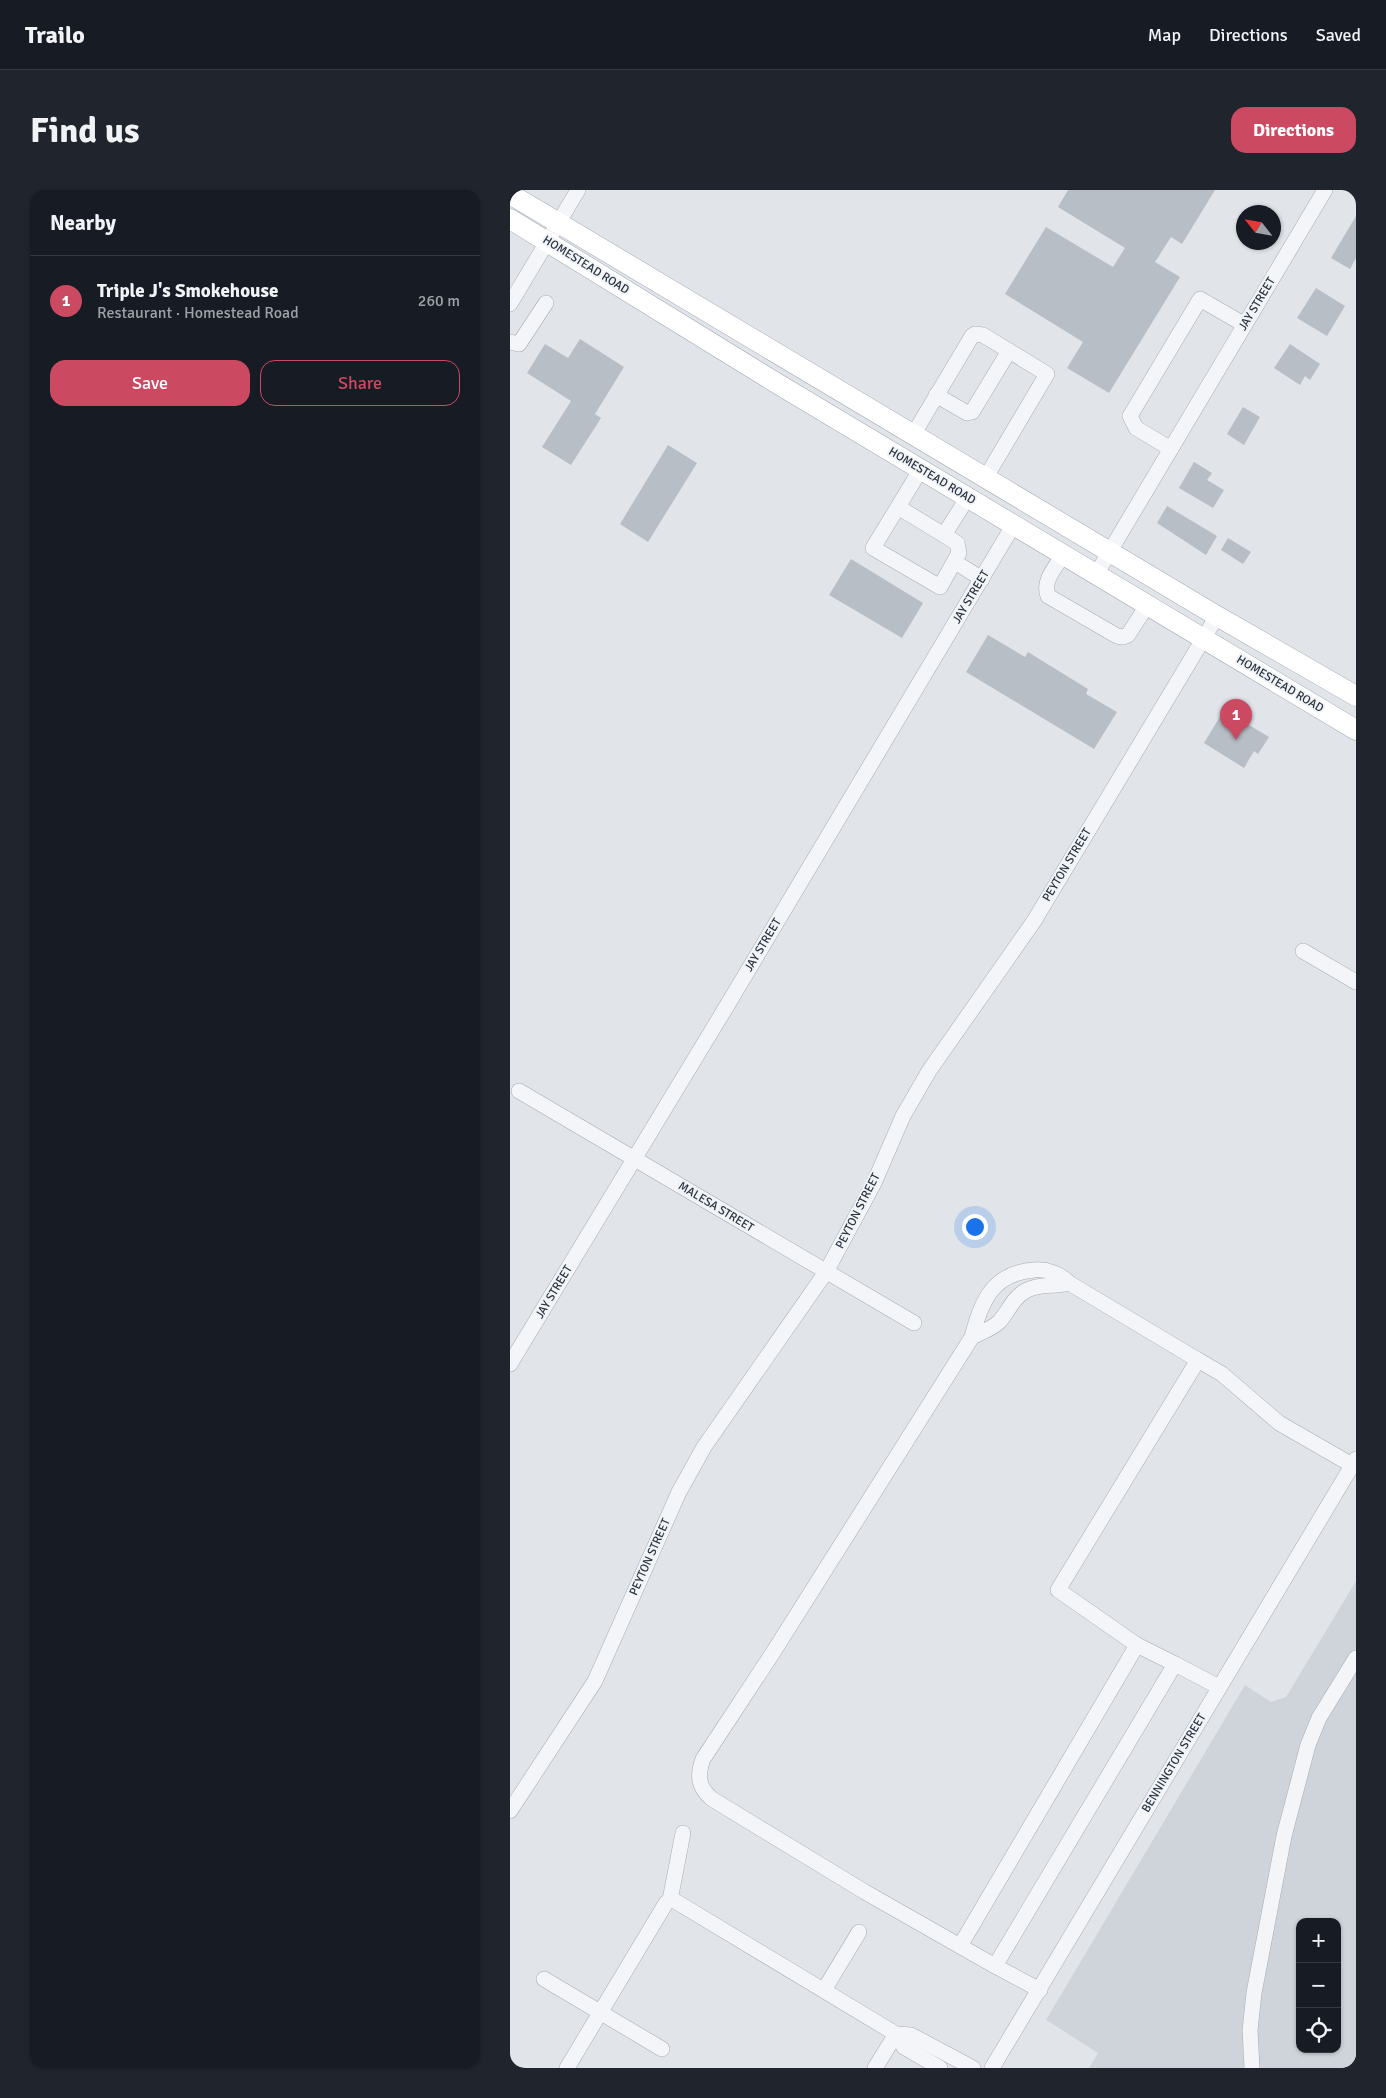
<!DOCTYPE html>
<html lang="en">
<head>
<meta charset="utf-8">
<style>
	:root { --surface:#171b24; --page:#20242c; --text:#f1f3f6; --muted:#9ea1a6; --line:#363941; --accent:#cc4962 }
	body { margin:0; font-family:Signika,sans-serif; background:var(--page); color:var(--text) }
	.controls { position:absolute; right:15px; bottom:15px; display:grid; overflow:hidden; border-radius:10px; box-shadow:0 1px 4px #0004 }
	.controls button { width:45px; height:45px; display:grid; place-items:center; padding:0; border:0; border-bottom:1px solid var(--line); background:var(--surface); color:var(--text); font:25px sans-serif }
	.compass { position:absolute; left:726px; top:15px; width:45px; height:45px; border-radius:50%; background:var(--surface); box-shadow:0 1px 4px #0004; rotate:301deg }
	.you { position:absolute; left:464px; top:1036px; width:18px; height:18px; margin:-12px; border:4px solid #fff; border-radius:50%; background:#1a73e8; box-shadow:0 0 0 8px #1a73e833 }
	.badge { display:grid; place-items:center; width:32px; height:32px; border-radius:50%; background:var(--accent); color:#fff; font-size:16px; font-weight:700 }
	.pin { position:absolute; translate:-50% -41px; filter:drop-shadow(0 1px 2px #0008) }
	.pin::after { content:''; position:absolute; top:26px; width:18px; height:15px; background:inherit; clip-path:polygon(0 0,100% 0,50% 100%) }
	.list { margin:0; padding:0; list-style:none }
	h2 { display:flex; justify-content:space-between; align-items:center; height:65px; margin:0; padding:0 20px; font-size:21px }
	h2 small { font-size:16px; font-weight:400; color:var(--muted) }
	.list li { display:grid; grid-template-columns:32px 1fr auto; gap:15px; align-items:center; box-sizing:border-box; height:90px; padding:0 20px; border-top:1px solid var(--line) }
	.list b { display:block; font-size:19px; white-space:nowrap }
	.list p { margin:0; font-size:16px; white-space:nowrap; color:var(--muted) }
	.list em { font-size:16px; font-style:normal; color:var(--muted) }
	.actions { display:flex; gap:10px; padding:15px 20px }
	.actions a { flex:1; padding:11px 0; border:1px solid var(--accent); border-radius:15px; text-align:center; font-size:18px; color:var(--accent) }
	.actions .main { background:var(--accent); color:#fff }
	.icon { flex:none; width:28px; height:28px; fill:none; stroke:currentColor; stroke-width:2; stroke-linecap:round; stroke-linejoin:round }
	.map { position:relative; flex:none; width:846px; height:1878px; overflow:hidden; border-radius:15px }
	header { display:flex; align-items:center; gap:30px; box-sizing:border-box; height:70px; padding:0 25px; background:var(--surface); border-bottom:1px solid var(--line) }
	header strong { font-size:24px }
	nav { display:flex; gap:28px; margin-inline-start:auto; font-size:18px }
	.intro { display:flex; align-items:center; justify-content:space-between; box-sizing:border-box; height:120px; padding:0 30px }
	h1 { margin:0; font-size:35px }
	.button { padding:12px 22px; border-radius:15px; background:var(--accent); color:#fff; font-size:18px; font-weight:700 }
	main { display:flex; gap:30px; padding:0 30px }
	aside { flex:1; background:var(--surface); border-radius:15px; box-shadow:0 1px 4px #0004 }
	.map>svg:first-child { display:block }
</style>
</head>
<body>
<header>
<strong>Trailo</strong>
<nav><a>Map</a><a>Directions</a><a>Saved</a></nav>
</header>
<div class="intro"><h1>Find us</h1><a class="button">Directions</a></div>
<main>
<aside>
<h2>Nearby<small></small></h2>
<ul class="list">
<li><span class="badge">1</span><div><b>Triple J's Smokehouse</b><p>Restaurant · Homestead Road</p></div><em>260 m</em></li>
</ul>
<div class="actions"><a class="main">Save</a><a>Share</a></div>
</aside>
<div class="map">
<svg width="846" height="1878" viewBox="0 0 846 1878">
	<rect width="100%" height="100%" fill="#e1e5ea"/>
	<path fill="#cfd4db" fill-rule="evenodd" d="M846 1391V1878H579L588 1863 536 1830 735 1495 761 1512 776 1507ZM790 1732H827V1859H790Z"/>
	<g fill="#b8bec6">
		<polygon points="558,0 705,0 672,54 661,47 645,72 670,87 599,203 557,178 573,152 495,104 536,37 603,77 615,58 548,17"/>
		<polygon points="846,26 846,68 840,79 821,68"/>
		<polygon points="806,98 835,116 817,146 787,128"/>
		<polygon points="70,149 114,177 85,224 91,228 61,275 32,257 61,211 17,183 35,154 58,168"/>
		<polygon points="780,154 810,174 800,190 795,186 790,195 764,178"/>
		<polygon points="733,217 750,227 734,255 717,244"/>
		<polygon points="158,255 187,273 138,352 110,334"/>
		<polygon points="684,272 702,283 697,290 714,300 703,318 669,298"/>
		<polygon points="657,316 707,346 696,365 647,333"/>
		<polygon points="718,348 741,362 733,374 711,360"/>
		<polygon points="341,369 413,413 392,448 319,405"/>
		<polygon points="478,445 515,467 518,462 578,499 576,504 607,522 584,559 456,482"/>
		<polygon points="714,520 759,547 748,564 744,561 734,578 694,553"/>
	</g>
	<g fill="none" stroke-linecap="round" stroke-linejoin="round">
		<defs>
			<g id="minor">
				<polyline points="0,114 68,0"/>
				<polyline points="0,152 9,154 36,113"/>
				<polyline points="426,205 457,223 462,222 499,161"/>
				<polyline points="403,245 462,146 465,144 473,145 537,184 476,287"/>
				<polyline points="661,259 626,238 620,226 690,109 735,135"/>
				<polyline points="388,317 447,353 449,363 430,397 363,358 411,279"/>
				<polyline points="434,345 458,307"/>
				<path d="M554 364C546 376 532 391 538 406L607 446 613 447 618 445 638 414"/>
				<polyline points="445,372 472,389"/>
				<polyline points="587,383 815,0"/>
				<polyline points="793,761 846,792"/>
				<polyline points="9,901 404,1133"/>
				<polyline points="559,1093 688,1170"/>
				<path d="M462 1147C470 1143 483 1138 489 1132 499 1121 503 1107 517 1100 531 1093 545 1097 559 1093 551 1084 537 1079 524 1080 483 1083 471 1111 462 1147L264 1461 193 1569C187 1586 188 1597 202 1609L355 1702 485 1776"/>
				<polyline points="0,1174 218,814 504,334"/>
				<polyline points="665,1474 627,1455 548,1400 688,1170 712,1184 769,1233 842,1275"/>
				<polyline points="0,1621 85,1491 169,1302 194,1257 316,1082 364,993 393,926 419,881 524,731 707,426"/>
				<polyline points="160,1710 173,1643"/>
				<polyline points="450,1756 627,1455"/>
				<polyline points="34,1789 152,1859"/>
				<polyline points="314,1800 349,1742"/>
				<polyline points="530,1800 485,1776 665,1474 709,1497"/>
				<polyline points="386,1844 394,1857 430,1878"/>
				<polyline points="57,1878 156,1713 160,1710 165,1711 386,1844 401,1845 463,1878"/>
				<polyline points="365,1878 386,1844"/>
				<polyline points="482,1878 846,1269"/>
				<polyline points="742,1878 740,1840 744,1803 774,1646 798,1555 809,1528 846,1468"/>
			</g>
			<g id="major">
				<polyline points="0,4 707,426 846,506"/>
				<polyline points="0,29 268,194 846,540"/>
			</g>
		</defs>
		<use href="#minor" stroke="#a6acb4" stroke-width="16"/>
		<use href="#major" stroke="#a1aab5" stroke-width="21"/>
		<use href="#minor" stroke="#f4f5f8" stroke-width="15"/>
		<use href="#major" stroke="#fff" stroke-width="20"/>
	</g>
	<g text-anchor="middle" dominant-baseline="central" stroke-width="4" stroke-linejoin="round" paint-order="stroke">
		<g font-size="12" fill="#2a3341" stroke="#f1f4f7">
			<text transform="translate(76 75) rotate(32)">HOMESTEAD ROAD</text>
			<text transform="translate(747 114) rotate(-59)">JAY STREET</text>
			<text transform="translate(422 286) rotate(31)">HOMESTEAD ROAD</text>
			<text transform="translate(461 407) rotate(-59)">JAY STREET</text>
			<text transform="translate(770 494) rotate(31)">HOMESTEAD ROAD</text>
			<text transform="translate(557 675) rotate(-59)">PEYTON STREET</text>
			<text transform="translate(253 755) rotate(-59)">JAY STREET</text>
			<text transform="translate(206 1017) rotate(31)">MALESA STREET</text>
			<text transform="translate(348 1021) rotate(-63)">PEYTON STREET</text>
			<text transform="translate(44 1102) rotate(-59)">JAY STREET</text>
			<text transform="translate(140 1367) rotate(-66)">PEYTON STREET</text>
			<text transform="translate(664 1573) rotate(-59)">BENNINGTON STREET</text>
		</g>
	</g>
</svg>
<div class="controls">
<button>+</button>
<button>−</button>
<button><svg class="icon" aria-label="locate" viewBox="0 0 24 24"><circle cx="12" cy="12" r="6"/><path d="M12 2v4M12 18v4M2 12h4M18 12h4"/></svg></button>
</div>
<svg class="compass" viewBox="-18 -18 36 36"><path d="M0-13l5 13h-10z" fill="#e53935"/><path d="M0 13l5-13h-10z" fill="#9ea1a6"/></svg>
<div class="you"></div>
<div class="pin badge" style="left:726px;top:550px">1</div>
</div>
</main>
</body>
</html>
